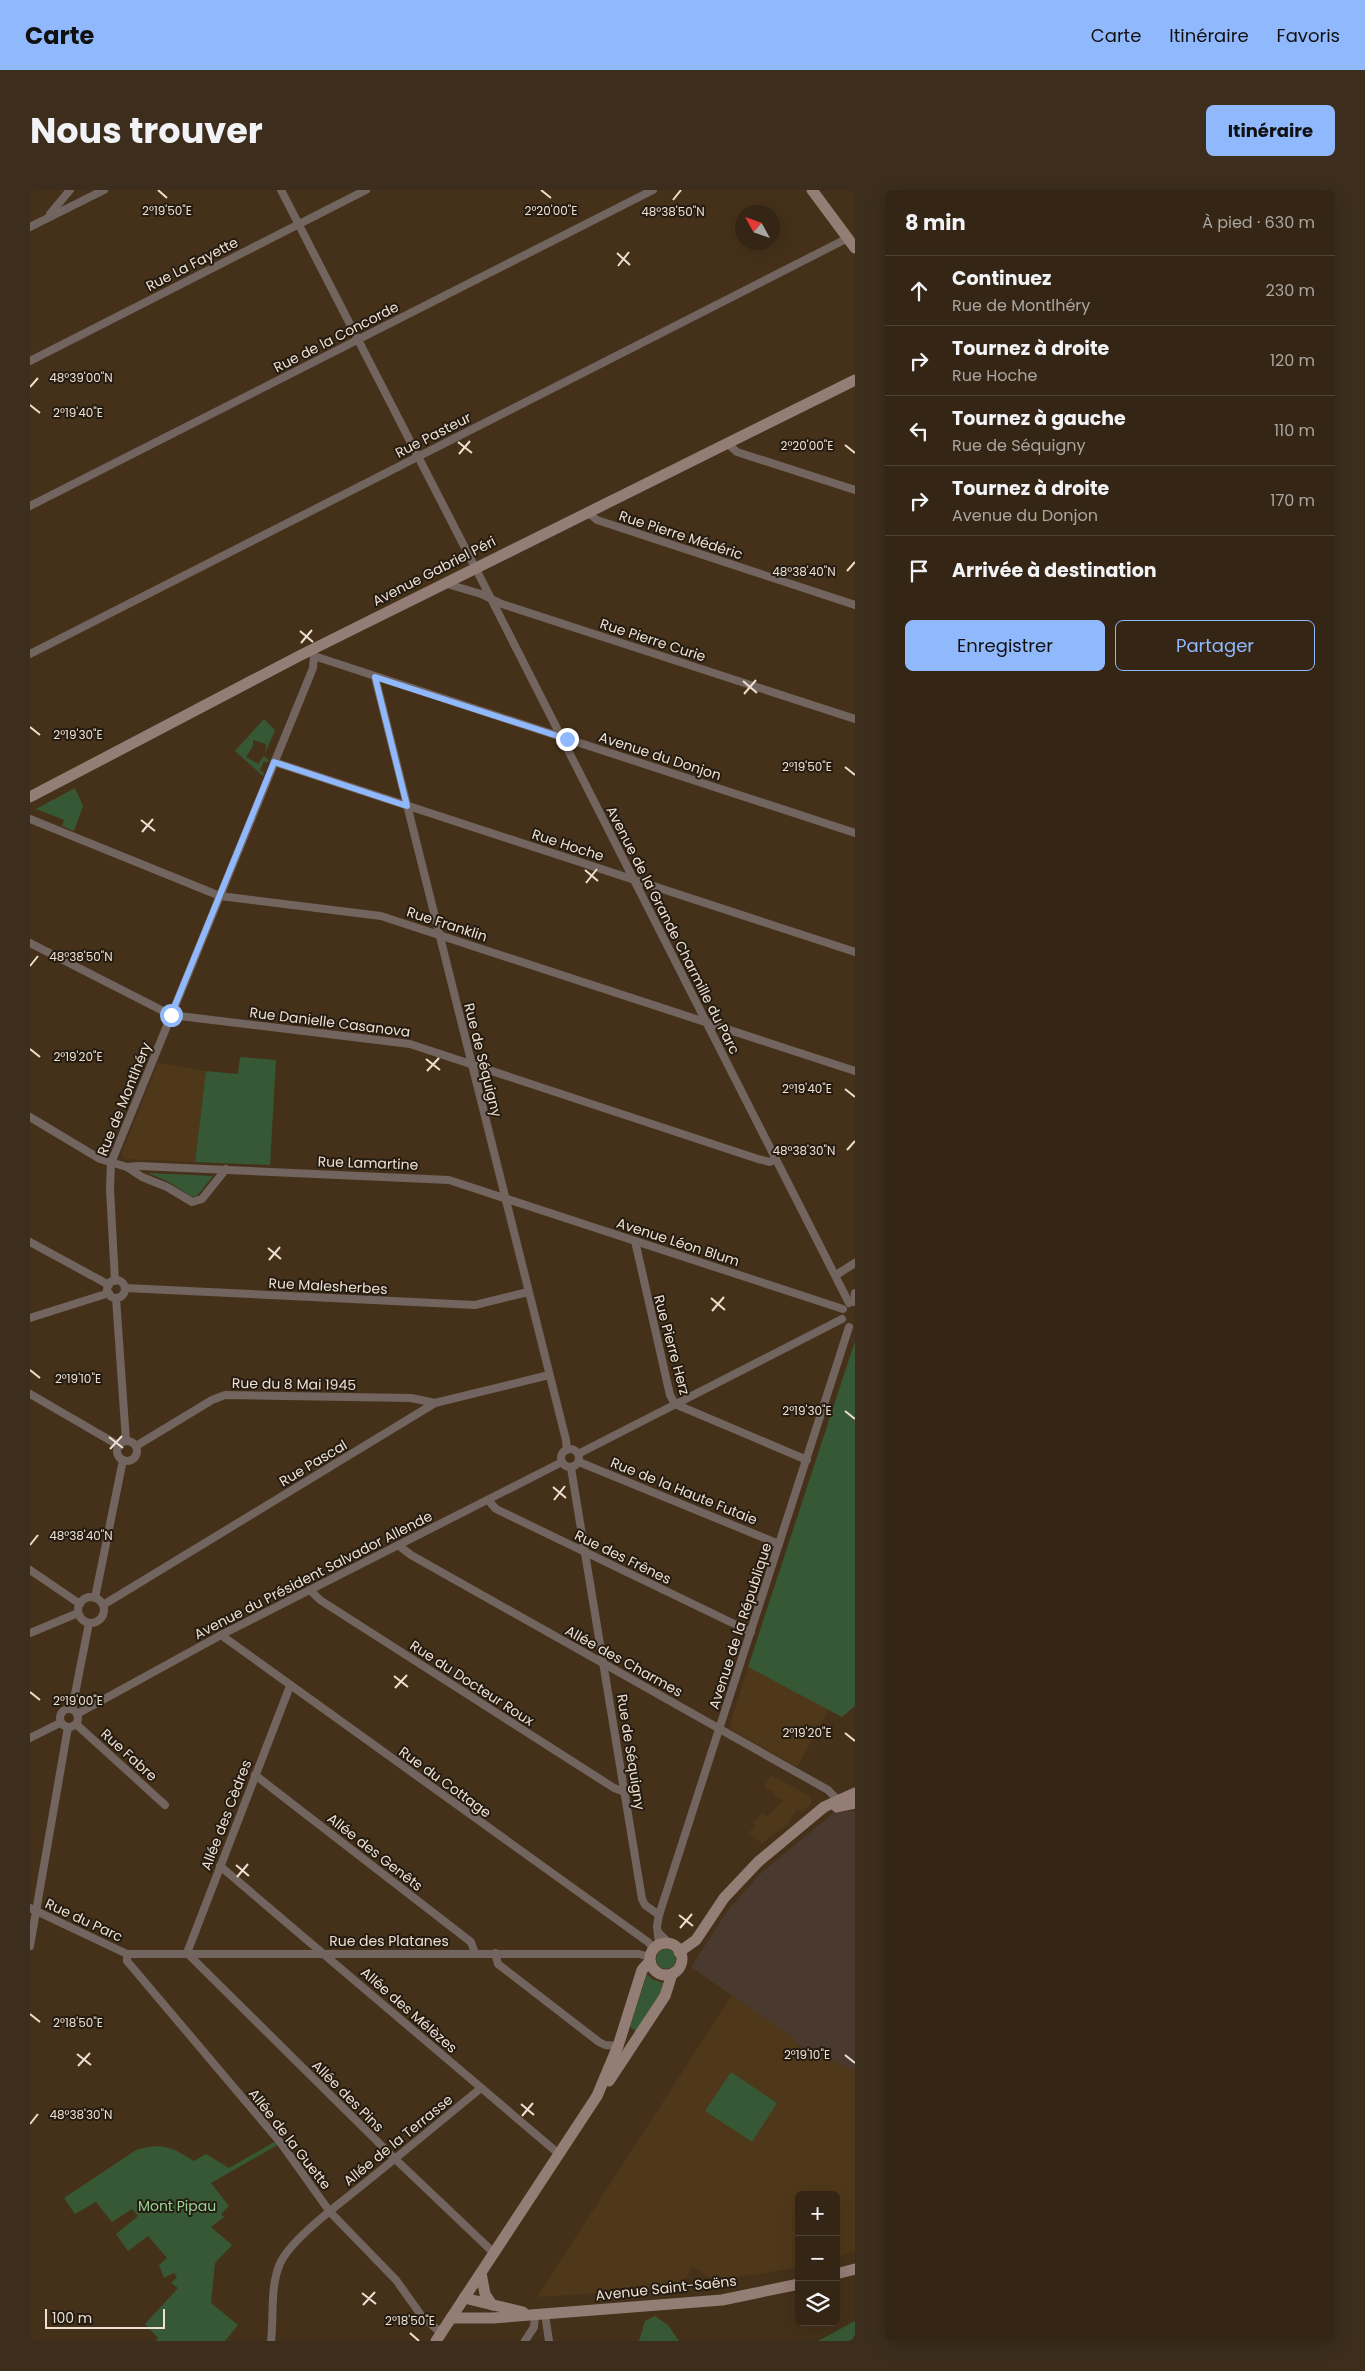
<!DOCTYPE html>
<html lang="fr">
<head>
<meta charset="utf-8">
<style>
	:root { --surface:#342514; --page:#3c2d1d; --text:#f1f3f6; --muted:#a9a5a0; --line:#4e4234; --accent:#90b8fd }
	body { margin:0; font-family:Poppins,sans-serif; background:var(--page); color:var(--text) }
	.controls { position:absolute; right:15px; bottom:15px; display:grid; overflow:hidden; border-radius:8px; box-shadow:0 5px 20px #0002 }
	.controls button { width:45px; height:45px; display:grid; place-items:center; padding:0; border:0; border-bottom:1px solid var(--line); background:var(--surface); color:var(--text); font:25px sans-serif }
	.compass { position:absolute; left:705px; top:15px; width:45px; height:45px; border-radius:50%; background:var(--surface); box-shadow:0 5px 20px #0002; rotate:310deg }
	.scale { position:absolute; left:15px; bottom:12px; width:120px; box-sizing:border-box; padding-left:5px; border:2px solid #ede0d2; border-top:0; font-size:14px; line-height:18px; white-space:nowrap; color:#ede0d2; -webkit-text-stroke:4px #241b11; paint-order:stroke }
	.stop { position:absolute; width:15px; height:15px; margin:-11px; border:4px solid #90b8fd; border-radius:50%; background:#fff }
	.stop.end { background:#90b8fd; border-color:#fff; box-shadow:0 1px 5px #0008 }
	.list { margin:0; padding:0; list-style:none }
	h2 { display:flex; justify-content:space-between; align-items:center; height:65px; margin:0; padding:0 20px; font-size:21px }
	h2 small { font-size:16px; font-weight:400; color:var(--muted) }
	.list li { display:grid; grid-template-columns:32px 1fr auto; gap:15px; align-items:center; box-sizing:border-box; height:70px; padding:0 20px; border-top:1px solid var(--line) }
	.list b { display:block; font-size:19px; white-space:nowrap }
	.list p { margin:0; font-size:16px; white-space:nowrap; color:var(--muted) }
	.list em { font-size:16px; font-style:normal; color:var(--muted) }
	.actions { display:flex; gap:10px; padding:15px 20px }
	.actions a { flex:1; padding:11px 0; border:1px solid var(--accent); border-radius:8px; text-align:center; font-size:18px; color:var(--accent) }
	.actions .main { background:var(--accent); color:#111 }
	.icon { flex:none; width:28px; height:28px; fill:none; stroke:currentColor; stroke-width:2; stroke-linecap:round; stroke-linejoin:round }
	.map { position:relative; flex:none; width:825px; height:2151px; overflow:hidden; border-radius:8px }
	header { display:flex; align-items:center; gap:30px; box-sizing:border-box; height:70px; padding:0 25px; background:var(--accent); color:#111 }
	header strong { font-size:24px }
	nav { display:flex; gap:28px; margin-inline-start:auto; font-size:18px }
	.intro { display:flex; align-items:center; justify-content:space-between; box-sizing:border-box; height:120px; padding:0 30px }
	h1 { margin:0; font-size:35px }
	.button { padding:12px 22px; border-radius:8px; background:var(--accent); color:#111; font-size:18px; font-weight:700 }
	main { display:flex; gap:30px; padding:0 30px }
	aside { flex:1; background:var(--surface); border-radius:8px; box-shadow:0 5px 20px #0002 }
	.map>svg:first-child { display:block }
</style>
</head>
<body>
<header>
<strong>Carte</strong>
<nav><a>Carte</a><a>Itinéraire</a><a>Favoris</a></nav>
</header>
<div class="intro"><h1>Nous trouver</h1><a class="button">Itinéraire</a></div>
<main>
<div class="map">
<svg width="825" height="2151" viewBox="0 0 825 2151">
	<rect width="100%" height="100%" fill="#45311a"/>
	<polygon fill="#4a392e" points="825,1621 825,1881 764,1853 765,1850 661,1777 698,1720 732,1682 805,1622"/>
	<g fill="#4f3719">
		<polygon points="128,873 176,881 165,972 95,969 91,964"/>
		<polygon points="718,1477 799,1519 767,1577 702,1540 700,1535"/>
		<polygon points="741,1585 780,1606 782,1612 772,1622 767,1619 759,1633 737,1649 733,1654 718,1643 726,1636 723,1632 733,1623 737,1627 753,1611 744,1606 745,1603 734,1597"/>
		<polygon points="702,1805 766,1850 764,1854 825,1881 825,2061 806,2068 806,2005 769,2005 769,2077 685,2091 663,2077 649,2098 507,2107"/>
	</g>
	<g fill="#375835">
		<polygon points="234,529 245,540 236,561 235,563 236,554 223,550 223,556 216,567 228,574 234,566 239,570 237,573 234,571 230,580 234,583 233,586 205,561"/>
		<polygon points="45,598 53,616 44,641 32,636 34,630 6,619"/>
		<polygon points="210,867 246,870 240,975 165,972 176,881 208,884"/>
		<polygon points="118,983 183,986 167,1006 162,1007 139,992"/>
		<polygon points="825,1151 825,1516 812,1527 718,1477"/>
		<circle cx="636" cy="1769" r="10"/>
		<polygon points="617,1784 622,1789 633,1793 630,1805 606,1841 600,1837"/>
		<polygon points="701,1882 747,1913 722,1952 675,1921"/>
		<path d="M248 1950 251 1953 181 1993 199 2016 191 2024 194 2027 181 2037 202 2055 185 2073 181 2113 208 2135 195 2151H126L128 2148 115 2134 148 2098 141 2093 147 2087 144 2083 134 2088 129 2075 137 2068 118 2046 98 2061 86 2044 108 2026 102 2019 82 2032 66 2012 45 2024 34 2008 106 1960C132 1952 142 1957 164 1971L176 1964 199 1978Z"/>
		<polygon points="625,2126 638,2135 649,2151 609,2151 615,2131"/>
		<polygon points="825,2131 825,2151 788,2151"/>
	</g>
	<g fill="none" stroke-linecap="round" stroke-linejoin="round">
		<g stroke="#72645e" stroke-width="8">
			<polyline points="251,0 449,385 819,1113"/>
			<polyline points="20,24 40,0"/>
			<polyline points="0,37 74,0"/>
			<polyline points="0,171 336,0"/>
			<polyline points="697,253 707,262 825,300"/>
			<polyline points="0,316 623,0"/>
			<polyline points="557,322 567,330 825,415"/>
			<polyline points="414,393 451,404 472,414 825,529"/>
			<polyline points="0,464 818,48"/>
			<polyline points="284,466 825,643"/>
			<polyline points="345,487 536,1250 537,1260"/>
			<polyline points="244,572 825,762"/>
			<polyline points="0,629 190,706 351,726 825,881"/>
			<polyline points="0,753 141,825 380,854 728,969 740,972 746,969"/>
			<polyline points="0,927 70,969 97,977 112,987 137,997 162,1012 172,1009 196,979"/>
			<polyline points="97,977 109,976 419,990 813,1119"/>
			<polyline points="605,1051 640,1205 645,1214 777,1270"/>
			<polyline points="0,1052 79,1095"/>
			<polyline points="806,1085 825,1073"/>
			<circle cx="86" cy="1099" r="9"/>
			<polyline points="85,1091 80,999 81,973 283,478 284,466"/>
			<polyline points="95,1098 445,1115 498,1102"/>
			<polyline points="86,1108 96,1251"/>
			<polyline points="824,1112 825,1103"/>
			<polyline points="0,1128 79,1103"/>
			<polyline points="0,1204 88,1255"/>
			<circle cx="97" cy="1261" r="10"/>
			<polyline points="106,1256 182,1210 195,1205 381,1208 405,1213"/>
			<circle cx="540" cy="1268" r="9"/>
			<polyline points="548,1264 812,1129"/>
			<polyline points="549,1272 749,1354"/>
			<polyline points="541,1278 612,1709 615,1715 629,1725"/>
			<polyline points="458,1310 466,1319 721,1442"/>
			<polyline points="368,1355 381,1365 798,1600 808,1610"/>
			<polyline points="0,1380 50,1414"/>
			<polyline points="280,1400 290,1410 584,1598 595,1602"/>
			<circle cx="61" cy="1420" r="13"/>
			<polyline points="65,1408 93,1270"/>
			<polyline points="73,1415 405,1213 519,1185"/>
			<polyline points="0,1443 48,1423"/>
			<polyline points="191,1445 618,1752 624,1759"/>
			<polyline points="260,1496 157,1763 362,1966 464,2063"/>
			<circle cx="39" cy="1528" r="9"/>
			<polyline points="42,1519 59,1433"/>
			<polyline points="47,1524 191,1445 532,1272"/>
			<polyline points="46,1534 135,1615"/>
			<polyline points="0,1548 30,1533"/>
			<polyline points="225,1585 441,1752 445,1763"/>
			<polyline points="190,1676 529,1964"/>
			<polyline points="0,1718 97,1764 609,1764 620,1767"/>
			<polyline points="629,1743 640,1754"/>
			<polyline points="629,1755 627,1736 629,1725 819,1137"/>
			<polyline points="0,1756 38,1537"/>
			<polyline points="465,1763 468,1774 569,1852 575,1855 588,1856"/>
			<polyline points="97,1764 97,1771 250,1952 300,2022 366,2090 391,2125 411,2143"/>
			<polyline points="515,2124 519,2151"/>
			<path d="M241 2151C244 2126 240 2099 249 2076 258 2051 309 2014 330 1997 371 1964 411 1931 451 1898"/>
			<polyline points="495,2151 504,2137 505,2125"/>
		</g>
		<g stroke="#947d75" stroke-width="11">
			<polyline points="782,0 825,58"/>
			<polyline points="0,607 271,465 825,190"/>
			<polyline points="807,1617 825,1613"/>
			<circle cx="636" cy="1769" r="16"/>
			<polyline points="649,1762 666,1750 694,1708 728,1672 794,1617 825,1603"/>
			<polyline points="579,1891 635,1806 642,1784"/>
			<polyline points="451,2083 455,2104 462,2115"/>
			<polyline points="806,2084 825,2079"/>
			<polyline points="434,2108 493,2122"/>
			<polyline points="421,2128 463,2128 692,2110 769,2094"/>
			<polyline points="406,2151 567,1906 588,1856 612,1780 620,1771"/>
		</g>
	</g>
	<g fill="none" stroke-linecap="round" stroke-linejoin="round">
		<polyline stroke="#90b8fd" stroke-width="6" points="141,825 244,572 377,616 345,487 537,549"/>
	</g>
	<path fill="none" stroke="#ede0d2" stroke-width="2" d="M128 0 137 8M511 0 521 8M643 10 651 0M587 63 600 75M588 76 599 62M0 197 8 188M0 215 10 223M428 252 442 263M815 255 825 263M429 264 440 251M817 381 825 372M270 441 283 452M271 453 282 440M713 491 727 503M714 504 726 490M0 537 10 545M815 577 825 585M111 630 125 641M112 642 123 629M555 680 568 691M556 693 567 679M0 776 8 766M0 859 10 867M396 869 410 880M397 881 409 868M815 899 825 907M817 960 825 951M238 1058 251 1069M239 1070 250 1057M681 1108 695 1120M682 1121 694 1107M0 1180 10 1188M815 1221 825 1229M79 1247 93 1258M80 1259 92 1246M523 1297 536 1308M524 1310 535 1296M0 1355 8 1345M364 1486 378 1497M365 1498 377 1485M0 1502 10 1510M815 1543 825 1551M206 1675 219 1686M207 1687 218 1674M649 1725 663 1736M650 1738 662 1724M0 1824 10 1832M47 1864 61 1875M815 1865 825 1873M48 1876 60 1863M491 1914 504 1925M492 1926 503 1913M0 1934 8 1924M332 2103 346 2114M333 2115 345 2102M380 2143 389 2151"/>
	<g text-anchor="middle" dominant-baseline="central" stroke-width="4" stroke-linejoin="round" paint-order="stroke">
		<g font-size="14" fill="#ede0d2" stroke="#241b11">
			<text transform="translate(162 74) rotate(-27)">Rue La Fayette</text>
			<text transform="translate(306 147) rotate(-27)">Rue de la Concorde</text>
			<text transform="translate(403 245) rotate(-27)">Rue Pasteur</text>
			<text transform="translate(651 345) rotate(18)">Rue Pierre Médéric</text>
			<text transform="translate(404 381) rotate(-27)">Avenue Gabriel Péri</text>
			<text transform="translate(623 450) rotate(18)">Rue Pierre Curie</text>
			<text transform="translate(630 566) rotate(18)">Avenue du Donjon</text>
			<text transform="translate(538 655) rotate(18)">Rue Hoche</text>
			<text transform="translate(417 734) rotate(18)">Rue Franklin</text>
			<text transform="translate(643 740) rotate(63)">Avenue de la Grande Charmille du Parc</text>
			<text transform="translate(300 832) rotate(7)">Rue Danielle Casanova</text>
			<text transform="translate(453 870) rotate(76)">Rue de Séquigny</text>
			<text transform="translate(94 909) rotate(-68)">Rue de Montlhéry</text>
			<text transform="translate(338 973) rotate(2)">Rue Lamartine</text>
			<text transform="translate(648 1052) rotate(18)">Avenue Léon Blum</text>
			<text transform="translate(298 1096) rotate(3)">Rue Malesherbes</text>
			<text transform="translate(642 1155) rotate(75)">Rue Pierre Herz</text>
			<text transform="translate(264 1194) rotate(1)">Rue du 8 Mai 1945</text>
			<text transform="translate(283 1273) rotate(-31)">Rue Pascal</text>
			<text transform="translate(654 1301) rotate(22)">Rue de la Haute Futaie</text>
			<text transform="translate(593 1367) rotate(26)">Rue des Frênes</text>
			<text transform="translate(283 1385) rotate(-27)">Avenue du Président Salvador Allende</text>
			<text transform="translate(710 1436) rotate(-72)">Avenue de la République</text>
			<text transform="translate(594 1471) rotate(29)">Allée des Charmes</text>
			<text transform="translate(442 1493) rotate(33)">Rue du Docteur Roux</text>
			<text transform="translate(601 1562) rotate(81)">Rue de Séquigny</text>
			<text transform="translate(99 1565) rotate(42)">Rue Fabre</text>
			<text transform="translate(415 1592) rotate(36)">Rue du Cottage</text>
			<text transform="translate(196 1625) rotate(-69)">Allée des Cèdres</text>
			<text transform="translate(345 1662) rotate(38)">Allée des Genêts</text>
			<text transform="translate(54 1730) rotate(25)">Rue du Parc</text>
			<text x="359" y="1751">Rue des Platanes</text>
			<text transform="translate(379 1820) rotate(41)">Allée des Mélèzes</text>
			<text transform="translate(318 1906) rotate(45)">Allée des Pins</text>
			<text transform="translate(260 1949) rotate(52)">Allée de la Guette</text>
			<text transform="translate(368 1950) rotate(-39)">Allée de la Terrasse</text>
			<text transform="translate(636 2098) rotate(-6)">Avenue Saint-Saëns</text>
		</g>
		<g font-size="14" fill="#94d491" stroke="#241b11">
			<text x="147" y="2016">Mont Pipau</text>
		</g>
	</g>
	<g font-size="12" text-anchor="middle" fill="#ede0d2" stroke="#241b11" stroke-width="4" stroke-linejoin="round" paint-order="stroke">
		<text x="521" y="25">2°20'00"E</text>
		<text x="137" y="25">2°19'50"E</text>
		<text x="643" y="26">48°38'50"N</text>
		<text x="51" y="192">48°39'00"N</text>
		<text x="48" y="227">2°19'40"E</text>
		<text x="777" y="260">2°20'00"E</text>
		<text x="774" y="386">48°38'40"N</text>
		<text x="48" y="549">2°19'30"E</text>
		<text x="777" y="581">2°19'50"E</text>
		<text x="51" y="771">48°38'50"N</text>
		<text x="48" y="871">2°19'20"E</text>
		<text x="777" y="903">2°19'40"E</text>
		<text x="774" y="965">48°38'30"N</text>
		<text x="48" y="1193">2°19'10"E</text>
		<text x="777" y="1225">2°19'30"E</text>
		<text x="51" y="1350">48°38'40"N</text>
		<text x="48" y="1515">2°19'00"E</text>
		<text x="777" y="1547">2°19'20"E</text>
		<text x="48" y="1837">2°18'50"E</text>
		<text x="777" y="1869">2°19'10"E</text>
		<text x="51" y="1929">48°38'30"N</text>
		<text x="380" y="2135">2°18'50"E</text>
	</g>
</svg>
<div class="controls">
<button>+</button>
<button>−</button>
<button><svg class="icon" aria-label="layers" viewBox="0 0 24 24"><path d="M12 4l9 5-9 5-9-5zM3 14l9 5 9-5"/></svg></button>
</div>
<svg class="compass" viewBox="-18 -18 36 36"><path d="M0-13l5 13h-10z" fill="#e53935"/><path d="M0 13l5-13h-10z" fill="#a9a5a0"/></svg>
<div class="scale">100 m</div>
<div class="stop" style="left:141px;top:825px"></div>
<div class="stop end" style="left:537px;top:549px"></div>
</div>
<aside>
<h2>8 min<small>À pied · 630 m</small></h2>
<ul class="list">
<li><svg class="icon" aria-label="ahead" viewBox="0 0 24 24"><path d="M12 20V5M6 11l6-6 6 6"/></svg><div><b>Continuez</b><p>Rue de Montlhéry</p></div><em>230 m</em></li>
<li><svg class="icon" aria-label="right" viewBox="0 0 24 24"><path d="M7 20v-9h11M14 6l5 5-5 5"/></svg><div><b>Tournez à droite</b><p>Rue Hoche</p></div><em>120 m</em></li>
<li><svg class="icon" aria-label="left" viewBox="0 0 24 24"><path d="M17 20v-9H6M10 6l-5 5 5 5"/></svg><div><b>Tournez à gauche</b><p>Rue de Séquigny</p></div><em>110 m</em></li>
<li><svg class="icon" aria-label="right" viewBox="0 0 24 24"><path d="M7 20v-9h11M14 6l5 5-5 5"/></svg><div><b>Tournez à droite</b><p>Avenue du Donjon</p></div><em>170 m</em></li>
<li><svg class="icon" aria-label="arrive" viewBox="0 0 24 24"><path d="M6 21V4h12l-3 4 3 4H6"/></svg><div><b>Arrivée à destination</b></div></li>
</ul>
<div class="actions"><a class="main">Enregistrer</a><a>Partager</a></div>
</aside>
</main>
</body>
</html>
